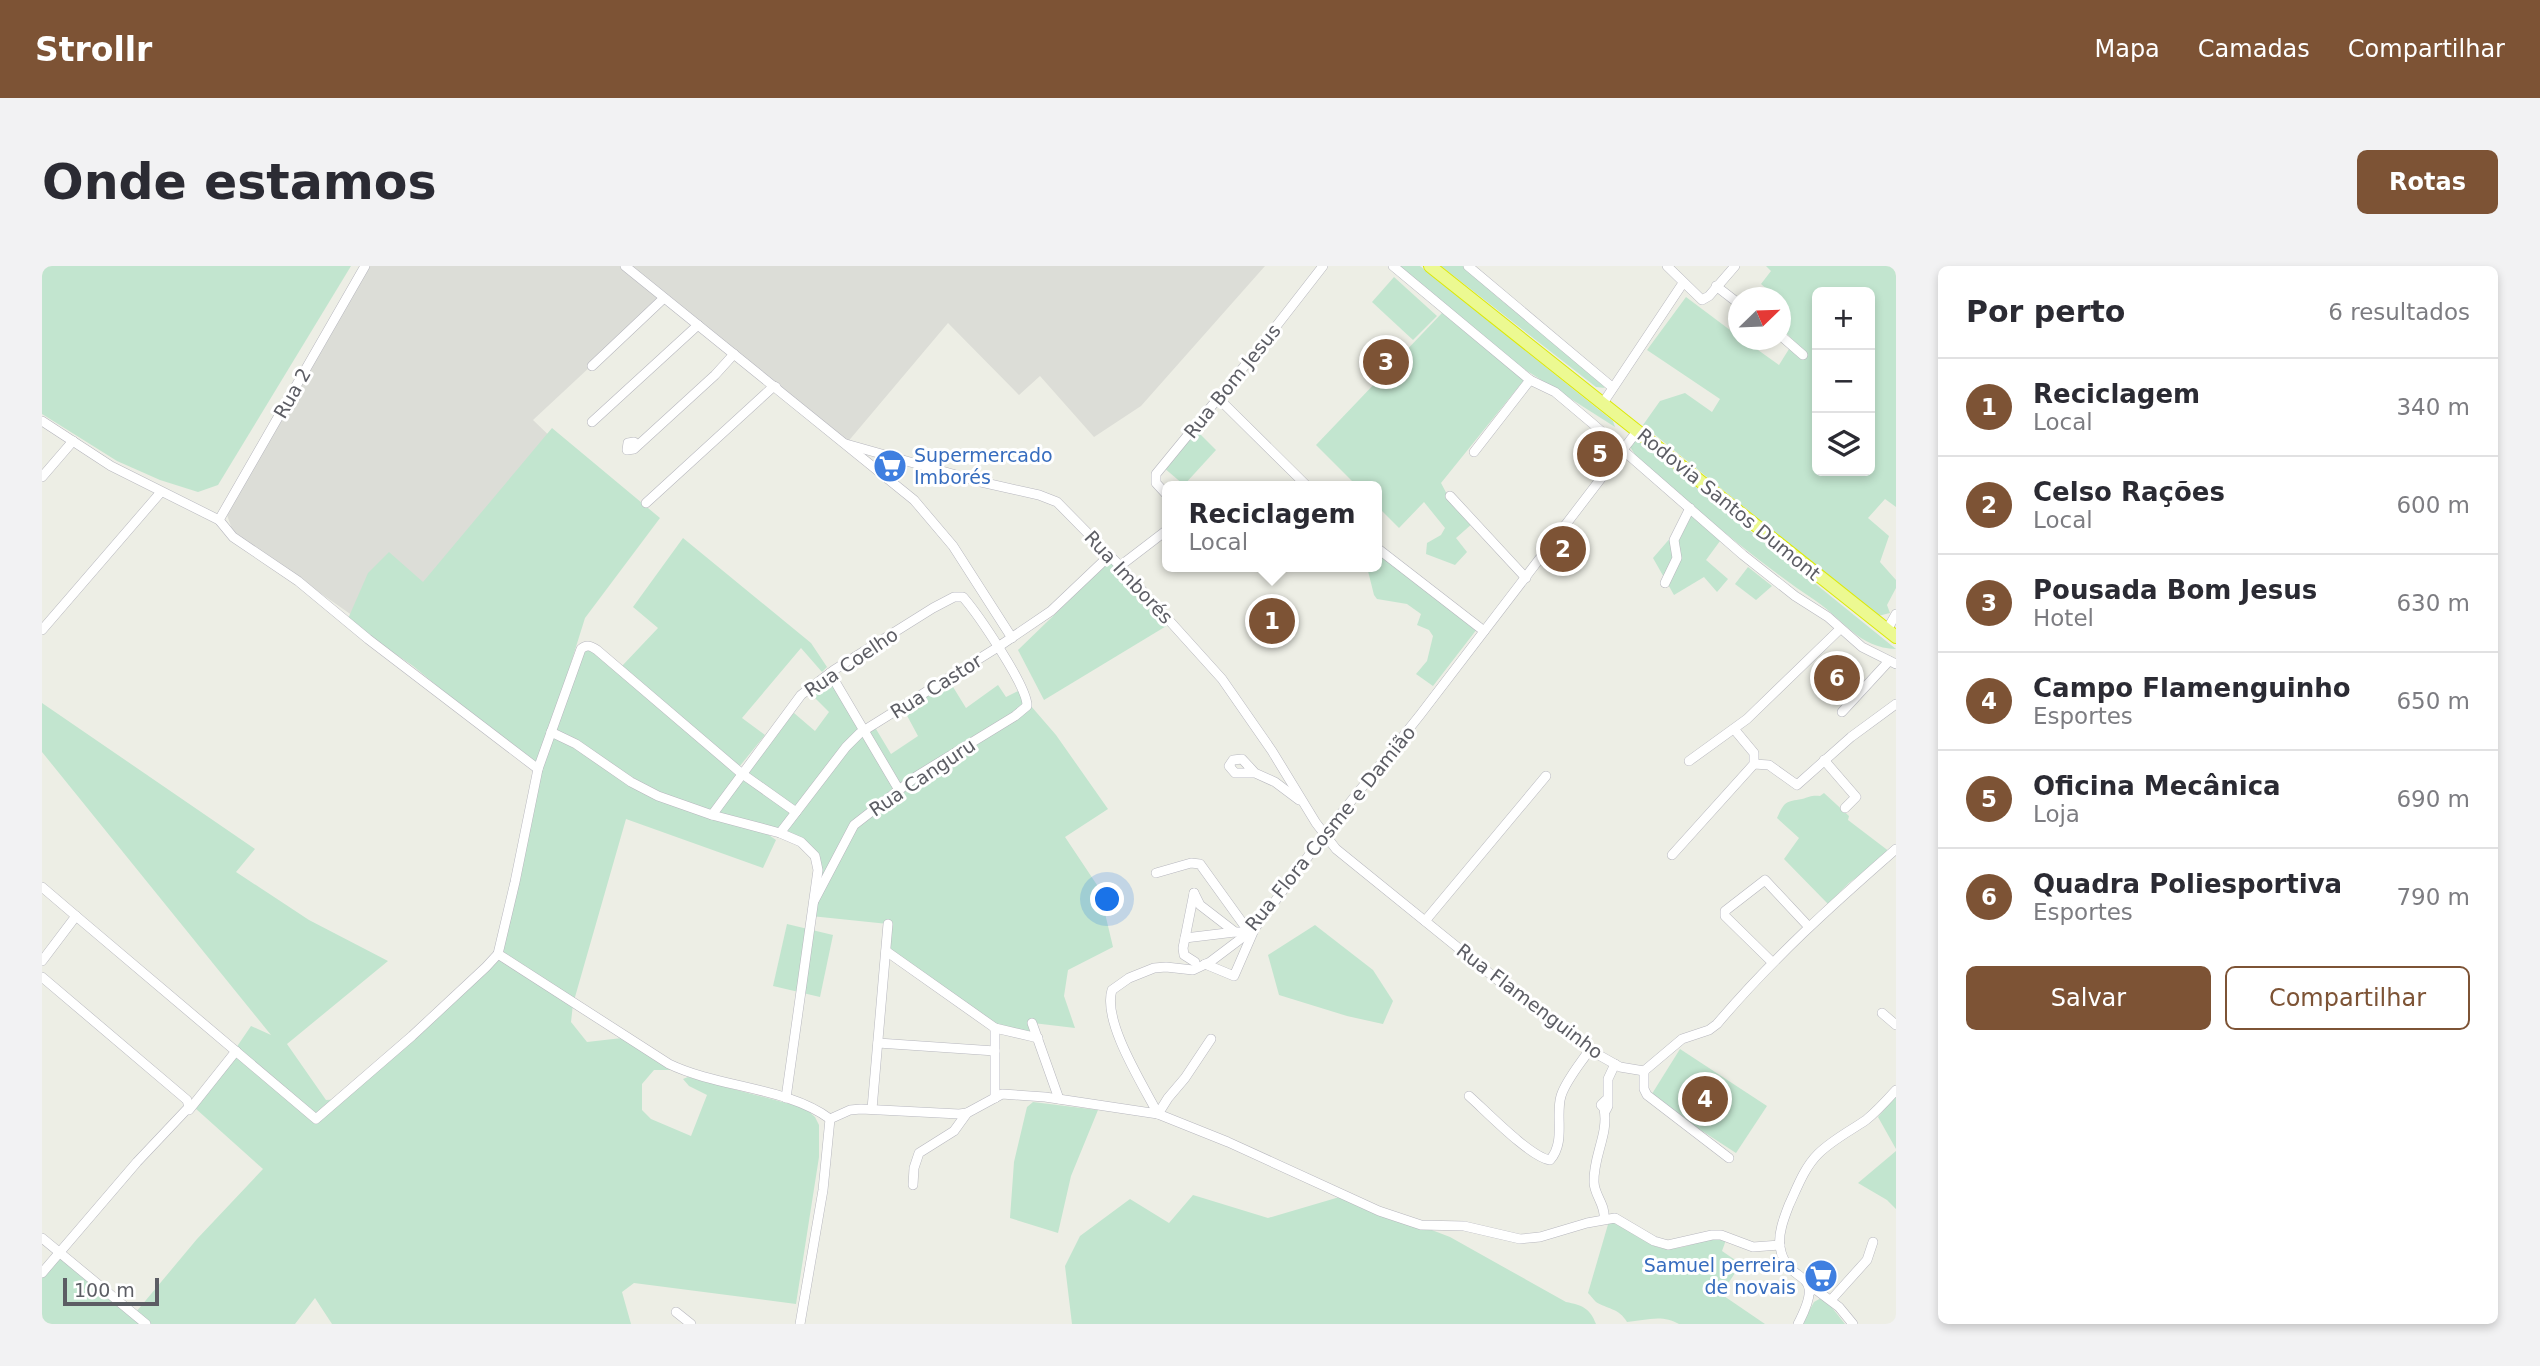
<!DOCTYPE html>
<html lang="pt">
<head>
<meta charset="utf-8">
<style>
	:root { --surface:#fff; --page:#f2f2f3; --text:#2b2b33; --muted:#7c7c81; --line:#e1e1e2; --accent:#7d5335 }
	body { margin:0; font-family:"DejaVu Sans",sans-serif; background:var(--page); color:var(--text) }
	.controls { position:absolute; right:21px; top:21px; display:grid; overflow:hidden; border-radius:10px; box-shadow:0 4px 10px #0003 }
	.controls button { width:63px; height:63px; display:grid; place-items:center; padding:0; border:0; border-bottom:2px solid var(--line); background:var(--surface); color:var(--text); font:35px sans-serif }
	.compass { position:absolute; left:1686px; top:21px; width:63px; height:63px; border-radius:50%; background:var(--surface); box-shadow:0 4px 10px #0003; rotate:67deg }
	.scale { position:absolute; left:21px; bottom:18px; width:96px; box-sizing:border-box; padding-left:7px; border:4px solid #5c5d64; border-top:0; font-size:19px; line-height:24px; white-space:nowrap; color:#5c5d64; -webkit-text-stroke:5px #fff; paint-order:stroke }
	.you { position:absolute; left:1066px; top:634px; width:24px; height:24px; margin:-18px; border:5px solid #fff; border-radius:50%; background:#1a73e8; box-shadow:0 0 0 10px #1a73e833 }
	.badge { display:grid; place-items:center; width:46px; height:46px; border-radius:50%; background:var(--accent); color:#fff; font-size:23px; font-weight:700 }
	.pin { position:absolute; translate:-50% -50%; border:4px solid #fff; box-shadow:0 2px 7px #0006 }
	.popup { position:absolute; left:1120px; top:215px; width:220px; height:91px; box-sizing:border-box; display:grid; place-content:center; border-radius:10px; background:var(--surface); filter:drop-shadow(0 2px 5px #0005); font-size:23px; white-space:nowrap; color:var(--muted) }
	.popup b { font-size:26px; color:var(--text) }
	.popup::after { content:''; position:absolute; left:50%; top:100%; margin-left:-14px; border:14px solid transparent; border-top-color:var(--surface) }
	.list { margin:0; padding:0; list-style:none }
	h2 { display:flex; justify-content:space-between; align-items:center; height:91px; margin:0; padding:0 28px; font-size:30px }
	h2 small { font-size:23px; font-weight:400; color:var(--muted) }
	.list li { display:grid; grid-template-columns:46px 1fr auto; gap:21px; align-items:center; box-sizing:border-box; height:98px; padding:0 28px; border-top:2px solid var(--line) }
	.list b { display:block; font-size:26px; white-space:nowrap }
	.list p { margin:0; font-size:23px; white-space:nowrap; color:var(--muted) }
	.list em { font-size:23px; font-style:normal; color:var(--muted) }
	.actions { display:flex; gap:14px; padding:21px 28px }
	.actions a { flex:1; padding:16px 0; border:2px solid var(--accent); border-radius:10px; text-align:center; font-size:24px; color:var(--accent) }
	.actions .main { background:var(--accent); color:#fff }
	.icon { flex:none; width:38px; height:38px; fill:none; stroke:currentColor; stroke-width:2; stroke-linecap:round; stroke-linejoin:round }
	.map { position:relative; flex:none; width:1854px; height:1058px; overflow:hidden; border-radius:10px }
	header { display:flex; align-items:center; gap:42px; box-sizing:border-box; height:98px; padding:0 35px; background:var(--accent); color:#fff }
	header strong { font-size:33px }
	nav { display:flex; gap:38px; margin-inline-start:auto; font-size:24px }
	.intro { display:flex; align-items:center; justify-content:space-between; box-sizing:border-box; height:168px; padding:0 42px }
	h1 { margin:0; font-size:49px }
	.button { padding:18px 32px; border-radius:10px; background:var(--accent); color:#fff; font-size:24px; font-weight:700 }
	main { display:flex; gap:42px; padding:0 42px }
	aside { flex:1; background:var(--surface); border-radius:10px; box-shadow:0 4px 10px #0003 }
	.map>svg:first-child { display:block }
</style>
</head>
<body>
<header>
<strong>Strollr</strong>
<nav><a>Mapa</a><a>Camadas</a><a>Compartilhar</a></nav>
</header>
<div class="intro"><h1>Onde estamos</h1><a class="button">Rotas</a></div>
<main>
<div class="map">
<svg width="1854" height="1058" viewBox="0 0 1854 1058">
	<rect width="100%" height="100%" fill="#edeee5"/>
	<polygon fill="#dcddd7" points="319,0 1223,0 1099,140 1052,171 998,110 977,129 906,57 804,178 622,32 491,154 516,178 384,325 314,352 191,266 185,249"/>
	<g fill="#c2e5cf" fill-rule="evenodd">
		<polygon points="0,0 309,0 176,219 156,226 118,214 75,195 0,148"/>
		<polygon points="1355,0 1378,0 1571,155 1573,161 1479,101"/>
		<polygon points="1399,0 1425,0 1454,30 1552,110 1563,122 1554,121"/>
		<path d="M1724 0H1854V241L1843 233 1826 252 1847 270 1838 296 1854 314V322L1845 339 1848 347 1836 350 1601 159 1618 135 1643 127 1670 146 1678 133 1605 84 1644 31 1696 70V74H1702L1737 99 1752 75 1739 62 1738 32 1734 31 1719 18 1729 5ZM1775 26H1828V205H1775Z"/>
		<polygon points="1352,11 1395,50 1371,74 1330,36"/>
		<polygon points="1400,47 1482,114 1399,217 1407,232 1431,257 1414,272 1425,286 1413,299 1384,288 1385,277 1399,269 1403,262 1382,236 1357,262 1335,240 1335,220 1315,220 1274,179"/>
		<polygon points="510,162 618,252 543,352 501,486 545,379 699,507 670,549 593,522 671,554 724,567 734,574 721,602 584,553 531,738 529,756 545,776 580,772 631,804 612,804 600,818 600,844 609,853 649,870 665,829 647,820 641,813 646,811 763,842 773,851 777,859 777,891 754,1038 592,1017 580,1026 589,1058 290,1058 273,1032 253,1058 109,1058 94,1046 155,973 221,903 153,842 209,760 229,769 0,486 0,437 213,583 194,606 267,654 346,695 245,778 284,834 298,833 455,692 496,503 371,400 305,355 326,307 347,286 381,316"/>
		<polygon points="1154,164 1174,184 1142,219 1121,201"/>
		<path d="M1592 171 1854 383C1817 382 1802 354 1774 335 1711 293 1653 242 1595 192L1587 179Z"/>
		<polygon points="1649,248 1678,275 1664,294 1686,313 1675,326 1662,311 1632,329 1611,292"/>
		<polygon points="641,272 769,377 785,401 780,406 759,382 700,452 723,469 697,501 580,400 616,362 591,341"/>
		<polygon points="1338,287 1435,363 1391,420 1374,408 1385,395 1391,370 1387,364 1375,359 1379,348 1365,338 1335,333 1332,329 1325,301 1335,301 1335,290"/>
		<polygon points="1069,294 1126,359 1002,434 976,384"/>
		<polygon points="1706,301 1730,320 1714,334 1693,318"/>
		<polygon points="1797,387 1819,405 1793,438 1771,420"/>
		<polygon points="788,407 822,464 831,458 849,488 876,470 862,444 908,416 924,442 956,419 964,431 976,425 1014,469 1066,543 1023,571 1057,622 1071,681 1026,704 1022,730 1033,762 991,757 996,772 951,761 844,685 846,658 769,650 776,604 759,576 673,546 703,506 752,447 773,465 787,446 766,425"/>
		<path d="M1782 527 1807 550 1806 554 1848 586 1807 617 1786 638 1742 593 1757 572 1735 552C1743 535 1743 536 1760 533 1767 531 1770 529 1778 530Z"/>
		<polygon points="745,658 791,669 778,731 731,720"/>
		<polygon points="1273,659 1331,704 1351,735 1341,758 1305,750 1237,729 1226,689"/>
		<polygon points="1638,783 1725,840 1694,887 1608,831"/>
		<polygon points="1854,830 1854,883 1836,851"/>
		<polygon points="991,836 1056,844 1029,910 1016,967 968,952 972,896 985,841"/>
		<polygon points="1854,885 1854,943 1845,934 1816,917"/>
		<path d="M1151 929 1226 952 1301 930 1408 971 1524 1036C1540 1039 1548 1042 1554 1058H1030L1023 1000 1038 970 1088 933 1127 957Z"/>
		<path d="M1567 955C1584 961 1609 983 1626 983 1646 983 1663 970 1684 974L1680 985 1699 998 1679 1028 1723 1058H1637C1621 1048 1603 1054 1585 1056 1577 1042 1565 1043 1554 1036 1551 1033 1549 1030 1546 1027Z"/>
		<polygon points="17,990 98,1058 0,1058 0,1011"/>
		<polygon points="1779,1032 1784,1034 1803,1058 1760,1058 1772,1036"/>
	</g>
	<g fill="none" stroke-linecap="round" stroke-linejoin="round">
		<defs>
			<g id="minor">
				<polyline points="583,0 872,234 911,280 970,372"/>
				<polyline points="1351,0 1488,114 1513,126 1551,158 1701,289 1753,330 1786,351 1820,381 1854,398"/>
				<polyline points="1426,0 1570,121"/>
				<polyline points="1625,0 1660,34 1667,30 1693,0"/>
				<polyline points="1674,20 1696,37"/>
				<polyline points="1738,69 1761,89"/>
				<polyline points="550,100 622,32"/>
				<polyline points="1176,132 1265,220"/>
				<polyline points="1561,137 1641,17"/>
				<polyline points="0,155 69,200 177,254 191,271 256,315 326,373 496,503"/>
				<polyline points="550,156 656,59"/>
				<path d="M804 178 939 216 997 229 1015 236 1078 300 1180 413 1230 485 1274 557 1294 583 1494 745 1555 788 1578 801 1602 805 1640 773 1667 764 1675 758C1729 694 1791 638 1854 583"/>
				<polyline points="596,179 592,176 586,177 585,184 592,183 673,109 692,88"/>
				<polyline points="1432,186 1488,114"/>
				<polyline points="0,211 31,175"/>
				<polyline points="1125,229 1114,217 1114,208 1218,81 1281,0"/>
				<polyline points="1408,230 1484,312"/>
				<polyline points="604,237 732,120 734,121"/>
				<polyline points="177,254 323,0"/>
				<polyline points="1335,282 1442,365"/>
				<polyline points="1078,300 1125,264"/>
				<polyline points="1623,317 1635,292 1632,274 1648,242"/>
				<polyline points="0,364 119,226"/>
				<polyline points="1845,364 1854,348"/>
				<polyline points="788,407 857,524"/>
				<polyline points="1800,446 1847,395"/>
				<polyline points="509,466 534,478 589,516 616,530 670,549 738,567 759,576 773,590 776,604 744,832"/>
				<polyline points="1782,494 1814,531 1803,542"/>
				<polyline points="1647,495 1705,453 1798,363"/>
				<polyline points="1712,498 1727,499 1755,519 1809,471 1854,438"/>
				<polyline points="1213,507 1200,493 1191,494 1187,500 1193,507 1213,507 1233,516 1257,534"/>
				<path d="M670 549 759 429 792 404 891 342 912 331H921C935 347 986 421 985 440L973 450 875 510 812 559 772 635"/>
				<polyline points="738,567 804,481 818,467 956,381 1009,345 1068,289"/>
				<polyline points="1630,589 1712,498 1712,487 1692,463"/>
				<polyline points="1114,607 1149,597 1158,598 1207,666"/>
				<polyline points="0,621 34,650 0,695"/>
				<polyline points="1152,627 1141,682 1142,689 1153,696"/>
				<polyline points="1152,627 1158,639 1193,666 1207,666"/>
				<path d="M34 650 274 853 370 770 444 701 456 688 473 616 496 503 539 383C545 378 549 380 555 384L699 507 754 546"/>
				<polyline points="1383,655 1504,510"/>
				<polyline points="1143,672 1193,666"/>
				<polyline points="844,685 953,762 996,772"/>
				<path d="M456 688 627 798C677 822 745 821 788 853"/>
				<polyline points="1730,696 1683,650 1683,645 1723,614 1767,661"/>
				<polyline points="1163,698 1192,710 1212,664"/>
				<polyline points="0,711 145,834 147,841 95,896 0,1007"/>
				<polyline points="1840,747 1854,759"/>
				<polyline points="990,757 1017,833"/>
				<polyline points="953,762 953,832"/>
				<polyline points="1169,773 1143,812 1126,832 1116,848 1186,876 1337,945 1379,959 1422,960 1478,973 1498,971 1545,957 1573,952 1612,975 1626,979 1670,969 1679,969 1711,981 1738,979"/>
				<polyline points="836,777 953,785"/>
				<polyline points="1602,805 1602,823 1605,829 1687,892"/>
				<path d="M1427 830C1444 845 1488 891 1508 894 1524 876 1513 850 1519 830 1524 814 1539 797 1548 783"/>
				<polyline points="1564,834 1559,839 1564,844 1566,840 1566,813 1573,798"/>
				<polyline points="830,843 846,658"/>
				<path d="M1562 843C1567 868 1551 890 1552 916 1552 929 1564 939 1562 953"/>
				<polyline points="147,844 194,785"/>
				<polyline points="871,919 872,902 877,887 912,865 925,847"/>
				<polyline points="0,972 104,1058"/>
				<polyline points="1769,1025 1773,1023 1797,1041 1811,1058"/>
				<polyline points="1789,1034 1825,994 1831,976"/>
				<polyline points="634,1046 649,1058"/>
				<path d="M758 1058 781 924 788 853 808 844 819 843 917 848 925 847 960 828 1003 831 1116 848C1101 819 1060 755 1070 724L1087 712 1112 702 1124 701 1151 704 1168 696 1213 662 1282 569 1378 449 1596 164"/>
				<path d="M1756 1058C1787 998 1745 1023 1738 981 1736 967 1742 952 1747 939 1755 922 1762 902 1776 888 1790 874 1808 865 1824 854 1835 845 1845 834 1854 824"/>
			</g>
			<polyline id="highway" points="1388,0 1854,371"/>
		</defs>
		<use href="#minor" stroke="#b7b7be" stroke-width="10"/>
		<use href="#highway" stroke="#dce909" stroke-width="14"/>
		<use href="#minor" stroke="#fff" stroke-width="9"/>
		<use href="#highway" stroke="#ecf991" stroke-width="12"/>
	</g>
	<defs>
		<symbol id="supermarket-disc" viewBox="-11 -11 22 22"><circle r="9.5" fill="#3f7fe0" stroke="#fff"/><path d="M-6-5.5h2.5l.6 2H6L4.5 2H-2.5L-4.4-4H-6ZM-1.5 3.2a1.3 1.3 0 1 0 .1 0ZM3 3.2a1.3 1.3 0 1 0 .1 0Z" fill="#fff"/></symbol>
	</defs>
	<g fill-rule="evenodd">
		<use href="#supermarket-disc" x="829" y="181" width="38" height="38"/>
		<use href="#supermarket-disc" x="1760" y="991" width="38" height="38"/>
	</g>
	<g text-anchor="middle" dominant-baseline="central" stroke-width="6" stroke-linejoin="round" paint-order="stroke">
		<g font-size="19" fill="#5c5d64" stroke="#fff">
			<text transform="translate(1190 115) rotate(-51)">Rua Bom Jesus</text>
			<text transform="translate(250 127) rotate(-60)">Rua 2</text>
			<text transform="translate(1687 238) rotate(39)">Rodovia Santos Dumont</text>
			<text transform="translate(1087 311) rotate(47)">Rua Imborés</text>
			<text transform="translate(809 396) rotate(-34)">Rua Coelho</text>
			<text transform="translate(894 420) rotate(-32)">Rua Castor</text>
			<text transform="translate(880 511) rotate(-34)">Rua Canguru</text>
			<text transform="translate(1288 562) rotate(-51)">Rua Flora Cosme e Damião</text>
			<text transform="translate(1488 735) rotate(37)">Rua Flamenguinho</text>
		</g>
		<g font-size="19" fill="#366cbe" stroke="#fff" text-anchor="start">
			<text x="872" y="189">Supermercado<tspan x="872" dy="22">Imborés</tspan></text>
			<text x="1754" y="999" text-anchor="end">Samuel perreira<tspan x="1754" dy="22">de novais</tspan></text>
		</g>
	</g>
</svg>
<div class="controls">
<button>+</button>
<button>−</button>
<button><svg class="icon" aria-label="layers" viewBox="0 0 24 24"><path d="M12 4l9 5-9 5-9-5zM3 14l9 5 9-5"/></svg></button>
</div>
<svg class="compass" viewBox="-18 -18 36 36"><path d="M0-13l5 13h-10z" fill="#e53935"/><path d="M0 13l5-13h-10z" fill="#7c7c81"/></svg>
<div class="scale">100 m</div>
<div class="you"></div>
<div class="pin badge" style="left:1230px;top:355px">1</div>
<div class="popup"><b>Reciclagem</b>Local</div>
<div class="pin badge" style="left:1521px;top:283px">2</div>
<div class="pin badge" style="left:1344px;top:96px">3</div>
<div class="pin badge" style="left:1663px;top:833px">4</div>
<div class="pin badge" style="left:1558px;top:188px">5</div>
<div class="pin badge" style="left:1795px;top:412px">6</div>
</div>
<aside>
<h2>Por perto<small>6 resultados</small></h2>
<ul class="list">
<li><span class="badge">1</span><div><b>Reciclagem</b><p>Local</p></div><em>340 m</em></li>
<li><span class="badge">2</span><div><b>Celso Rações</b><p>Local</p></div><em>600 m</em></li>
<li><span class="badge">3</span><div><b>Pousada Bom Jesus</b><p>Hotel</p></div><em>630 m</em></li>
<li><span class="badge">4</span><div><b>Campo Flamenguinho</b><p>Esportes</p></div><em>650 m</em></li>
<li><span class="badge">5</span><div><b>Oficina Mecânica</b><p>Loja</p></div><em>690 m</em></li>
<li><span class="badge">6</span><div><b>Quadra Poliesportiva</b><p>Esportes</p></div><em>790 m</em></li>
</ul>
<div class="actions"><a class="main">Salvar</a><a>Compartilhar</a></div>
</aside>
</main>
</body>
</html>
